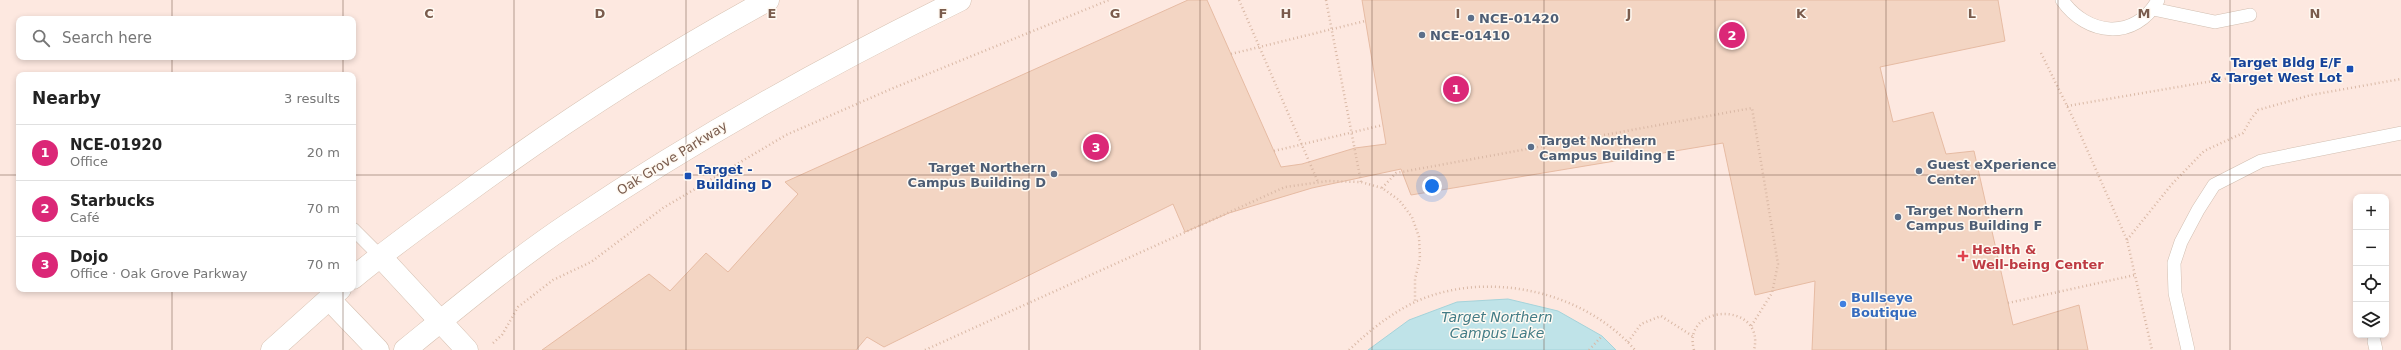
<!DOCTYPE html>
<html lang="en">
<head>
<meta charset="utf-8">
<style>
	:root { --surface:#fff; --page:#f2f2f2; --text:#222; --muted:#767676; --line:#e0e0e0; --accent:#db2777 }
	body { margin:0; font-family:"DejaVu Sans",sans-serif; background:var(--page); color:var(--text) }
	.controls { position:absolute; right:12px; bottom:12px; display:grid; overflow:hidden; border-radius:8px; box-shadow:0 2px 6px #0003 }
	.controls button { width:36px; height:36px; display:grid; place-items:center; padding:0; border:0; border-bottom:1px solid var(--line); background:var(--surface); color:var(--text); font:20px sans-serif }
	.you { position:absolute; left:1432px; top:186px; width:14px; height:14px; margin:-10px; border:3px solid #fff; border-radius:50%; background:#1a73e8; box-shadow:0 0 0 6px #1a73e833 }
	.badge { display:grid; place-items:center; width:26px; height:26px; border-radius:50%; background:var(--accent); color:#fff; font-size:13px; font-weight:700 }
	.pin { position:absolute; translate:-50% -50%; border:2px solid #fff; box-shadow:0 1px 4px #0006 }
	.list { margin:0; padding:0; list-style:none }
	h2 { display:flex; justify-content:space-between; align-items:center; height:52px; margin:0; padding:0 16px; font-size:17px }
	h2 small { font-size:13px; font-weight:400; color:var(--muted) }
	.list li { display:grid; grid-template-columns:26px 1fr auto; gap:12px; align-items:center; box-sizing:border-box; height:56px; padding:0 16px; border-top:1px solid var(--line) }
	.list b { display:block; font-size:15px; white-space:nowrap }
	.list p { margin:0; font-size:13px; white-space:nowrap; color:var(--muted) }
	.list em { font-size:13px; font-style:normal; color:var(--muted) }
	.icon { flex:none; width:22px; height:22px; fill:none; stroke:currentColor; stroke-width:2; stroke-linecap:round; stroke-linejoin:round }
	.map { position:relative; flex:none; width:2401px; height:350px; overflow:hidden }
	.search { position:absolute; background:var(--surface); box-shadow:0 2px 6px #0003; left:16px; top:16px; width:340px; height:44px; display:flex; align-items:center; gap:10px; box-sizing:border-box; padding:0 14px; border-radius:8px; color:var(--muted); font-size:15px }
	.panel { position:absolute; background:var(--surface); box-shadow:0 2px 6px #0003; left:16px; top:72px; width:340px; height:220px; border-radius:8px }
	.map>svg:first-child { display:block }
</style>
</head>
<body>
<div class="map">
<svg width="2401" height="350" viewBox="0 0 2401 350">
	<rect width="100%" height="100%" fill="#fdf6ec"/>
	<path fill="#fde8e0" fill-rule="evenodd" d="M0 0H2401V350H0ZM19 19H353V57H19ZM19 75H353V289H19ZM2356 197H2386V335H2356Z"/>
	<polygon fill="#bfe3e8" stroke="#a5d3da" points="1508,299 1558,311 1602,336 1616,350 1368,350 1409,320 1457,302"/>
	<polygon fill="#f3d5c3" stroke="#e6bba3" points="1188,0 1207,0 1281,167 1302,164 1355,148 1386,144 1362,0 1998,0 2005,41 1880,67 1893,122 1933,112 1946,154 1974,151 2013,325 2079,305 2088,350 1812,350 1815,281 1755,295 1723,143 1411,195 1401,169 1312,188 1229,213 1185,232 1173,204 884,347 867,337 856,350 542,350 649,274 670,291 706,253 728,272 798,194 785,182"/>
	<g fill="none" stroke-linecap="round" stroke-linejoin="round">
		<defs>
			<g id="lane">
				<path d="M2062 0C2087 36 2135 41 2158 0"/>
				<polyline points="2153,9 2215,22 2250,15"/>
				<polyline points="353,229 380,256"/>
				<polyline points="2374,341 2376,350"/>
				<polyline points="2188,350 2175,293 2174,263 2181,242 2198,210 2214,185 2261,161 2401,133"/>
			</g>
			<g id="secondary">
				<polyline points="380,256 467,350"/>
				<path d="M353 278C387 250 423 224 459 198 558 125 661 58 768 0"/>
				<polyline points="329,299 378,350"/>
				<polyline points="272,350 340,289"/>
				<path d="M405 350C458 307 513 261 570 223 695 139 825 66 960 0"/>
			</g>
		</defs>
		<use href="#lane" stroke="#d1beb0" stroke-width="14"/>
		<use href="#secondary" stroke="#d6c0b0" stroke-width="23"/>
		<g stroke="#d9b8a5" stroke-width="2.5" stroke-dasharray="1 3" stroke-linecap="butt">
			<polyline points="1239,0 1318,182"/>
			<polyline points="1326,0 1361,182"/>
			<polyline points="2041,53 2074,120 2127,240 2152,350"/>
			<polyline points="1231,54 1365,21"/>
			<polyline points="2067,106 2242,76"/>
			<polyline points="1274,151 1383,125"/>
			<polyline points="1382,188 1396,173 1752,108 1778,264 1772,293 1750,328"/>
			<polyline points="2127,240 2172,184 2204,151 2243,133 2251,119 2258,110 2311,95 2401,79"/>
			<polyline points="2008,303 2135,275"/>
			<polyline points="1628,342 1641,324 1661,316 1694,337"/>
			<polyline points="493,343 502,335 518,307 553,280 591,262 663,208 786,135 891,89 1109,0"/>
			<polyline points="925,350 1285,187 1328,181 1361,182 1382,188 1399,200 1412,217 1419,237 1420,259 1415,279 1415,302"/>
			<path d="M1349 350C1369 331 1390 314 1415 302 1487 269 1584 291 1635 350"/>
			<polyline points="1589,350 1602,336"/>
			<path d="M1694 350C1681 303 1766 301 1754 350"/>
		</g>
		<use href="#lane" stroke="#fff" stroke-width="13"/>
		<use href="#secondary" stroke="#fff" stroke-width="22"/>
	</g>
	<path fill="none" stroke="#7a5c4d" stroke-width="1" stroke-opacity="0.55" d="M172 0V19M343 0V19M514 0V350M686 0V350M858 0V350M1029 0V350M1200 0V350M1372 0V350M1544 0V350M1715 0V350M1886 0V350M2058 0V350M2230 0V350M172 57V75M343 57V75M0 175H19M353 175H2401M172 289V350M343 289V350"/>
	<g fill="#5c6f8a" stroke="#fffaf3" stroke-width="1.5">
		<circle cx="1471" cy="18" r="4"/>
		<circle cx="1422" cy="35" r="4"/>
		<circle cx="1531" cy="147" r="4"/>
		<circle cx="1919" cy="171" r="4"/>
		<circle cx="1054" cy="174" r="4"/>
		<circle cx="1898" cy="217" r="4"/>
	</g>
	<g fill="#1a4fb4" stroke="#fffaf3" stroke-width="1.5">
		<rect x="2346" y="65" width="8" height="8" rx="2"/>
		<rect x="684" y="172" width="8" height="8" rx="2"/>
	</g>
	<path fill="#e0444e" stroke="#fffaf3" stroke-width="1.5" d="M1961 250h4v4h4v4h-4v4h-4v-4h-4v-4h4z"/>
	<circle fill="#3f7fe0" stroke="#fffaf3" stroke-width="1.5" cx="1843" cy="304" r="4"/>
	<g text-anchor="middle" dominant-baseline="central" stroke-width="3" stroke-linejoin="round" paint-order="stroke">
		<g font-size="13" font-weight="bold" fill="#4e5e75" stroke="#fffaf3" text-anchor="start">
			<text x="1479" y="18">NCE-01420</text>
			<text x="1430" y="35">NCE-01410</text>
			<text x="1539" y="140">Target Northern<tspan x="1539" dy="15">Campus Building E</tspan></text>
			<text x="1927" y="164">Guest eXperience<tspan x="1927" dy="15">Center</tspan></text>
			<text x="1046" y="167" text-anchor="end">Target Northern<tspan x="1046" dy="15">Campus Building D</tspan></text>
			<text x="1906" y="210">Target Northern<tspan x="1906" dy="15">Campus Building F</tspan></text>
		</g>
		<g font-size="13" font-weight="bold" fill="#164399" stroke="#fffaf3" text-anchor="end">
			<text x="2342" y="62">Target Bldg E/F<tspan x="2342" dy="15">&amp; Target West Lot</tspan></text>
			<text x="696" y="169" text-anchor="start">Target -<tspan x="696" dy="15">Building D</tspan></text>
		</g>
		<g font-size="13" fill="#7a5c4d" stroke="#fffaf3">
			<text transform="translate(672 158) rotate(-32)">Oak Grove Parkway</text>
		</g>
		<g font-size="13" font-weight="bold" fill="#be3a42" stroke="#fffaf3" text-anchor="start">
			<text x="1972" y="249">Health &amp;<tspan x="1972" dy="15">Well-being Center</tspan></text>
		</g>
		<g font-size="13" font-weight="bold" fill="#366cbe" stroke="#fffaf3" text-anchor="start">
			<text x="1851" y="297">Bullseye<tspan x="1851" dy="15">Boutique</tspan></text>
		</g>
		<g font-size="14" font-style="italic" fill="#437c86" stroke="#fffaf3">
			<text x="1497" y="317">Target Northern<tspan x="1497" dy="16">Campus Lake</tspan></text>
		</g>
	</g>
	<g font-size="13" text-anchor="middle" font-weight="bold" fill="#7a5c4d" stroke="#fffaf3" stroke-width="3" stroke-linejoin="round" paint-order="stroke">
		<text x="429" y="18">C</text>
		<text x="600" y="18">D</text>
		<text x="772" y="18">E</text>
		<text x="943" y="18">F</text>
		<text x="1115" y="18">G</text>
		<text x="1286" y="18">H</text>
		<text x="1458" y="18">I</text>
		<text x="1629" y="18">J</text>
		<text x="1801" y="18">K</text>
		<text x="1972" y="18">L</text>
		<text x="2144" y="18">M</text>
		<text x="2315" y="18">N</text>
	</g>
</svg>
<div class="controls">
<button>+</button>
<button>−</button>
<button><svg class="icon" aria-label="locate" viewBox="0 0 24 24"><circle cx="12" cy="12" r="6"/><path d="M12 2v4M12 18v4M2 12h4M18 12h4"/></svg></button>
<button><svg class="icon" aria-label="layers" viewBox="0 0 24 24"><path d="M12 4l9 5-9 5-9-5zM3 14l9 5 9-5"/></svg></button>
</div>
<div class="you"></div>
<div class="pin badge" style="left:1456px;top:89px">1</div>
<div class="pin badge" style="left:1732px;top:35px">2</div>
<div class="pin badge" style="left:1096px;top:147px">3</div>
<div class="search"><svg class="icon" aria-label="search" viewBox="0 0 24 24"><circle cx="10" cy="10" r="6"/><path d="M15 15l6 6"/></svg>Search here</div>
<section class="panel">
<h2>Nearby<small>3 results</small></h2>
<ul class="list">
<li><span class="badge">1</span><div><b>NCE-01920</b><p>Office</p></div><em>20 m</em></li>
<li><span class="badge">2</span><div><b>Starbucks</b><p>Café</p></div><em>70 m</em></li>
<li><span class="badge">3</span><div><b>Dojo</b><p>Office · Oak Grove Parkway</p></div><em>70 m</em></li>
</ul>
</section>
</div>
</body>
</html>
